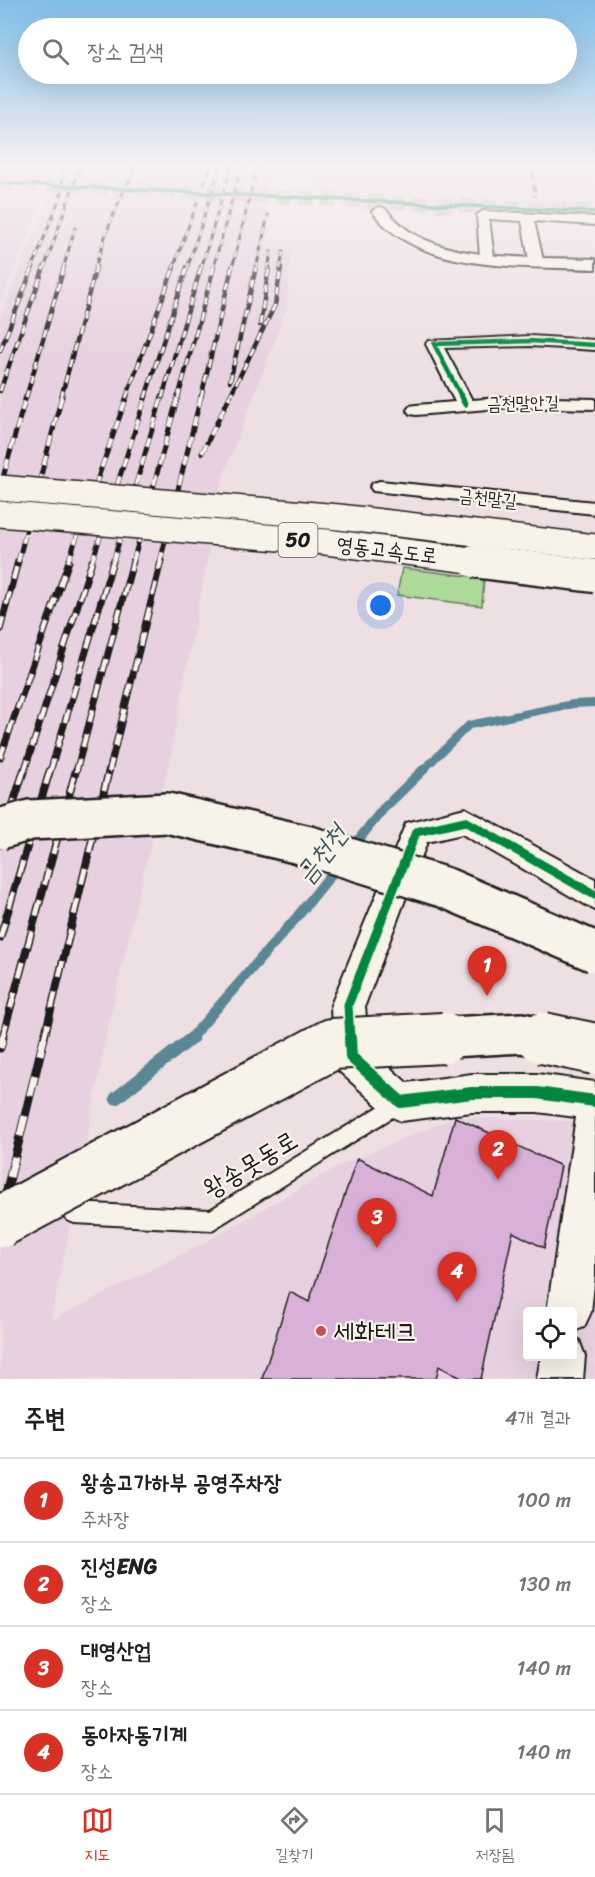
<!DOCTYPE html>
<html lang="ko">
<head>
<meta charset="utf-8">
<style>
	:root { --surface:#fff; --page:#f6f6f6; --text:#202124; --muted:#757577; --line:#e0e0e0; --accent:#d93025 }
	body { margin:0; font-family:Sriracha,"Poor Story",sans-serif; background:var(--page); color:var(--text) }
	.controls { position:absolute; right:18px; bottom:18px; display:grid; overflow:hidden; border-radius:6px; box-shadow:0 6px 24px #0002 }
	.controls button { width:54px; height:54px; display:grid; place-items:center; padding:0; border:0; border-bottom:2px solid var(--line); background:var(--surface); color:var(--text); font:30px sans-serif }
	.you { position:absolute; left:381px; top:606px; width:21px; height:21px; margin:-15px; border:4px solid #fff; border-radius:50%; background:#1a73e8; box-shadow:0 0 0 9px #1a73e833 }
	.badge { display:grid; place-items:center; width:39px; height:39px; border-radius:50%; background:var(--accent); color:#fff; font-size:20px; font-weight:700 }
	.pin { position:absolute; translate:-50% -50px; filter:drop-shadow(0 2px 3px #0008) }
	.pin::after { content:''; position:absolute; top:32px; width:21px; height:18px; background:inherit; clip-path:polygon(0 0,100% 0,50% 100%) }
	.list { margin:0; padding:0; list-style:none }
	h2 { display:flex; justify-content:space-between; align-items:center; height:78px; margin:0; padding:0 24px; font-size:26px }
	h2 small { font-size:20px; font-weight:400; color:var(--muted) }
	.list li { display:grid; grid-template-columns:39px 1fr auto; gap:18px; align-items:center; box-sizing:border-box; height:84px; padding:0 24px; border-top:2px solid var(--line) }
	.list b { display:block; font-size:22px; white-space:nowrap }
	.list p { margin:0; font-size:20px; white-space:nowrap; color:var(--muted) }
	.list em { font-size:20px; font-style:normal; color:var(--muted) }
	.icon { flex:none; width:33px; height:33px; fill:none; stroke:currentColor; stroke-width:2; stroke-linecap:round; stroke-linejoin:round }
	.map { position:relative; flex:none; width:595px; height:1379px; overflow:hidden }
	.search { position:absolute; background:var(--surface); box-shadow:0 6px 24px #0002; left:18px; right:18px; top:18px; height:66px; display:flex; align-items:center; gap:15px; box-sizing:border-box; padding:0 21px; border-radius:33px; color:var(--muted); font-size:22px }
	.sheet { height:414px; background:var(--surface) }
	nav { display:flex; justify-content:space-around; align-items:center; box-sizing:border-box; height:84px; border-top:2px solid var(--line); background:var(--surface); font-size:16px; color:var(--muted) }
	nav a { display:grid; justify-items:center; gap:3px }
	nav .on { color:var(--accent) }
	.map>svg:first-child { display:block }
</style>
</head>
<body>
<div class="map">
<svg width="595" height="1379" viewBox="0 0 595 1379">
	<rect width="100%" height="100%" fill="#eedfe3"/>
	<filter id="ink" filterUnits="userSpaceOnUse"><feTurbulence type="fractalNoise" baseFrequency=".0167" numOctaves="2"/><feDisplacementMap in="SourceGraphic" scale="12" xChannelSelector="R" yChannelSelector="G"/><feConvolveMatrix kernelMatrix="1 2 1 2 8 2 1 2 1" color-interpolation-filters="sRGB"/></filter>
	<g filter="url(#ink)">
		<g fill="#e7d1e0" fill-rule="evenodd">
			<polygon points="0,167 57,167 0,304"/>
			<path d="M61 167H269L265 203 271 214 266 249 291 250 287 308 222 480 168 769 111 1013 51 1321 208 1241 341 1165 455 1117 595 1122V1379H0V317ZM528 1312H572V1356H528Z"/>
			<polygon points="284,167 595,167 595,218 409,209 358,212"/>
		</g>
		<polygon fill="#adda98" stroke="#647b5a" stroke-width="1.5" points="402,568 484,578 482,606 397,595"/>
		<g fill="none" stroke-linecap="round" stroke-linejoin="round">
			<polyline stroke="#5a8795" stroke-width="8" points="421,772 469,725 573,704 595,703"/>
			<g stroke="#5a8795" stroke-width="10">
				<polyline points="351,849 383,809 423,770"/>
				<polyline points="190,1039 297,917 338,866"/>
			</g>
			<polyline stroke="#5a8795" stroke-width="13" points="116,1098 192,1038"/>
		</g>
		<polygon fill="#d8b0d8" stroke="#1c1c1c" stroke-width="1.5" points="455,1117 561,1166 544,1248 513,1232 481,1379 463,1379 439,1366 436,1379 262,1379 290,1292 309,1302 357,1158 433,1196"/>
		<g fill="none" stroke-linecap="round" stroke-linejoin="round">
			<polyline stroke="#c4b8bb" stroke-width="15" stroke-dasharray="15 8" stroke-linecap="butt" points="0,183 595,212"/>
			<defs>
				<polygon id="service" points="398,1095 404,1098 407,1104 404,1110 212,1230 74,1223 67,1220 64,1213 67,1206 74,1203 210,1210"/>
				<g id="minor">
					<polygon points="483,211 595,217 595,225 534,221 543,260 536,264 529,260 522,221 489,219 494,257 487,261 480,257 477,215"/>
					<polygon points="530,336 595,340 595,350 530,346 444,348 472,400 512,397 595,399 595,409 512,407 416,415 410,414 407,410 410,406 416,405 455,402 426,344 428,341"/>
					<polygon points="380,481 595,502 595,514 373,491 370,487 373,483"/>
					<polygon points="465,808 595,879 595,910 462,834 427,842 365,1005 368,1048 407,1083 472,1074 537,1074 595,1082 595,1275 591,1312 584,1327 572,1332 572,1312 547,1312 576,1117 537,1112 472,1112 401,1121 388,1115 338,1070 333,1057 331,1005 406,823"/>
					<polygon points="572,1338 579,1340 585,1356 583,1379 537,1379 541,1356 572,1356"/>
				</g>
				<path id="tertiary" d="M379 207 384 208C393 217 401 226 412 233 460 262 540 257 595 259V269C526 266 417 274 372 211Z"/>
			</defs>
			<use href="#service" stroke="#1c1c1c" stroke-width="4"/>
			<use href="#minor" stroke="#1c1c1c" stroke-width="4"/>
			<use href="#tertiary" stroke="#1c1c1c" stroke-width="4"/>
			<use href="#service" fill="#f7f3e8" fill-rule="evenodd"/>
			<use href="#minor" fill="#f7f3e8" fill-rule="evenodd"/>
			<use href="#tertiary" fill="#f7f3e8" fill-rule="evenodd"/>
			<defs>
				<g id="rail-far5">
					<polyline points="532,167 535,195"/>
					<polyline points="32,269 62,192 63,168"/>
					<polyline points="44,269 80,167"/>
					<polyline points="63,269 75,228"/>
					<path d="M95 269C105 232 118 200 136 167"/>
					<polyline points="173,269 210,167"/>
					<polyline points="187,269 220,167"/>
					<polyline points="201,269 231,167"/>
					<polyline points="213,269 241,167"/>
					<polyline points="232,269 257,167"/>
					<polyline points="256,269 268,215"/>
					<polyline points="268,269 271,252"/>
					<polyline points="280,269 283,252"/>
				</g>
				<g id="rail-far4">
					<polyline points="260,325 269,267"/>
					<polyline points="0,351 33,267"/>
					<polyline points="230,381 256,267"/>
					<polyline points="0,391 44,267"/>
					<polyline points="26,398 64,267"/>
					<polyline points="61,398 96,267"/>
					<polyline points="126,398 174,267"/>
					<polyline points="145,398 187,267"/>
					<polyline points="162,398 201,267"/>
					<polyline points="178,398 214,267"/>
					<polyline points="201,398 232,267"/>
					<polyline points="229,398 275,305 281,267"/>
				</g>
				<g id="rail-far3">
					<polyline points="202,453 230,396"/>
					<polyline points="0,488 26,396"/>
					<polyline points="18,562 62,396"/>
					<polyline points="68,562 127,396"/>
					<polyline points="92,562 146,396"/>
					<polyline points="113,562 162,396"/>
					<polyline points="133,562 178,396"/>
					<polyline points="160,562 201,396"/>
				</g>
				<g id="rail-far2">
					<polyline points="0,630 18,561"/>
					<polyline points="0,758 69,561"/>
					<polyline points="24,772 92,561"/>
					<polyline points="50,772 113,561"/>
					<polyline points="76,772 133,561"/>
					<polyline points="109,772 161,561"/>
				</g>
				<g id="rail-far1">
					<polyline points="0,845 24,770"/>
					<polyline points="0,938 50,770"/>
					<polyline points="2,1039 76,770"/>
					<polyline points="44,1039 109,770"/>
				</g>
				<g id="rail">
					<polyline points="0,1048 3,1038"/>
					<polyline points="0,1218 44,1038"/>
				</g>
			</defs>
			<use href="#rail-far5" stroke="#1c1c1c" stroke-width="3"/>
			<use href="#rail-far4" stroke="#1c1c1c" stroke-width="4.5"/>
			<use href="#rail-far3" stroke="#1c1c1c" stroke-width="5"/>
			<use href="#rail-far2" stroke="#1c1c1c" stroke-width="7"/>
			<use href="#rail-far1" stroke="#1c1c1c" stroke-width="8"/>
			<use href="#rail" stroke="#1c1c1c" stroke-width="9"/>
			<use href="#rail-far5" stroke="#f7f3e8" stroke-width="2" stroke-dasharray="6" stroke-linecap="butt"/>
			<use href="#rail-far4" stroke="#f7f3e8" stroke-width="3" stroke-dasharray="8" stroke-linecap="butt"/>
			<use href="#rail-far3" stroke="#f7f3e8" stroke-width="4" stroke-dasharray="10" stroke-linecap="butt"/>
			<use href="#rail-far2" stroke="#f7f3e8" stroke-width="4.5" stroke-dasharray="13" stroke-linecap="butt"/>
			<use href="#rail-far1" stroke="#f7f3e8" stroke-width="5" stroke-dasharray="16" stroke-linecap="butt"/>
			<use href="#rail" stroke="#f7f3e8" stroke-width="7" stroke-dasharray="21" stroke-linecap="butt"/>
			<defs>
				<g id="tertiary-bridge-far1">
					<polyline points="0,829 30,820 167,813 309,846 446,888 595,952"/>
					<polyline points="417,1039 522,1033 550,1039"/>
				</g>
				<g id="tertiary-bridge">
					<polyline points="543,1038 595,1049"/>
					<polyline points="0,1222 332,1044 443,1038"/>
				</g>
				<g id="motorway-bridge-far1">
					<polyline points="0,488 339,517 595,547"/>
					<polyline points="0,514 326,542 486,562"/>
				</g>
				<polyline id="motorway-bridge" points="474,561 595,576"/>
			</defs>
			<use href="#tertiary-bridge-far1" stroke="#1c1c1c" stroke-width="44" stroke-linecap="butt"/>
			<use href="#tertiary-bridge" stroke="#1c1c1c" stroke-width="54" stroke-linecap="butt"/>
			<use href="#motorway-bridge-far1" stroke="#1c1c1c" stroke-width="28" stroke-linecap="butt"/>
			<use href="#motorway-bridge" stroke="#1c1c1c" stroke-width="37" stroke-linecap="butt"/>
			<use href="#tertiary-bridge-far1" stroke="#f7f3e8" stroke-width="39"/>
			<use href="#tertiary-bridge" stroke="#f7f3e8" stroke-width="50"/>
			<use href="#motorway-bridge-far1" stroke="#f7f3e8" stroke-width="25"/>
			<use href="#motorway-bridge" stroke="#f7f3e8" stroke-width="32"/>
			<defs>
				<polyline id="cycleway-far4" points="0,183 595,212"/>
				<polyline id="cycleway-far3" points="462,398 434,344 530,341 595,345"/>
				<polyline id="cycleway-far2" points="461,396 465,404"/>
				<polyline id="cycleway-far1" points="350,1039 348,1005 416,832 465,821 595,895"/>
				<polyline id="cycleway" points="350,1038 351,1057 401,1102 472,1093 537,1093 595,1101"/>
			</defs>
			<use href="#cycleway-far4" stroke="#f7f3e8" stroke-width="5"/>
			<use href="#cycleway-far3" stroke="#f7f3e8" stroke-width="7"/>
			<use href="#cycleway-far2" stroke="#f7f3e8" stroke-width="9"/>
			<use href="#cycleway-far1" stroke="#f7f3e8" stroke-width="13"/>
			<use href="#cycleway" stroke="#f7f3e8" stroke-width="16"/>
			<use href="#cycleway-far4" stroke="#00873e" stroke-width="4"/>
			<use href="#cycleway-far3" stroke="#00873e" stroke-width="4.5"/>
			<use href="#cycleway-far2" stroke="#00873e" stroke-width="6"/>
			<use href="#cycleway-far1" stroke="#00873e" stroke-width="9"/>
			<use href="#cycleway" stroke="#00873e" stroke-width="12"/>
		</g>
	</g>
	<linearGradient id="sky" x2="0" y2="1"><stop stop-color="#80bee7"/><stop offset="0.46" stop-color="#f7f1f2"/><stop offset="1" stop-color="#f7f1f2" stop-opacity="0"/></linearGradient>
	<rect width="595" height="360" fill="url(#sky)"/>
	<circle fill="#d1495b" stroke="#f7f3e8" stroke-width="2" cx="321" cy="1331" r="6"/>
	<g text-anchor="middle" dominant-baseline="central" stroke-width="4.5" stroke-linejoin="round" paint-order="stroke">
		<g font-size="18" fill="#1c1c1c" stroke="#f7f3e8">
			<text transform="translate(523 403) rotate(-1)">금천말안길</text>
			<text transform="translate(488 498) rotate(6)">금천말길</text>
		</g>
		<rect fill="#f7f3e8" stroke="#5e5c59" stroke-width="1.5" x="278.5" y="523" width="39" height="34" rx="4.5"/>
		<g font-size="20" font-weight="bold" fill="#1c1c1c">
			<text x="298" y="540">50</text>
		</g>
		<g font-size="21" fill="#1c1c1c" stroke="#f7f3e8">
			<text transform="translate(387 550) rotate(7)">영동고속도로</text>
		</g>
		<g font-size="26" fill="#1c1c1c" stroke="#f7f3e8">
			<text transform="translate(250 1164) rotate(-31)">왕송못동로</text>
		</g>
		<g font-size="26" fill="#1c1c1c" stroke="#f7f3e8" text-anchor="start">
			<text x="333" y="1331">세화테크</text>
		</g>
		<g font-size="27" font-style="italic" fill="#405a62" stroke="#f7f3e8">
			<text transform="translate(321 854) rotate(-52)">금천천</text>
		</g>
	</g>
</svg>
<div class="controls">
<button><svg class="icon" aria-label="locate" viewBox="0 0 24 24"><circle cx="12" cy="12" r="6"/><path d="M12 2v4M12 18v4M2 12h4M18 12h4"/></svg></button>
</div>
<div class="you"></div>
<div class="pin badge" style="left:487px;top:996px">1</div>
<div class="pin badge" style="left:498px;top:1180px">2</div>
<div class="pin badge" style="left:377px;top:1248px">3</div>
<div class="pin badge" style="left:457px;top:1302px">4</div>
<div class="search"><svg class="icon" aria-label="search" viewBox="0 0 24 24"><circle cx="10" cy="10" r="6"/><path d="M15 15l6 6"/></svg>장소 검색</div>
</div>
<section class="sheet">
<h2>주변<small>4개 결과</small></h2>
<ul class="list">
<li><span class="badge">1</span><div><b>왕송고가하부 공영주차장</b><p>주차장</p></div><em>100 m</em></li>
<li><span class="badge">2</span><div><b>진성ENG</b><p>장소</p></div><em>130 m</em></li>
<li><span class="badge">3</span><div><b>대영산업</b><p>장소</p></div><em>140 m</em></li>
<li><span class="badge">4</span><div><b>동아자동기계</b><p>장소</p></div><em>140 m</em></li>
</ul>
</section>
<nav>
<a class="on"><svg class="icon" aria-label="map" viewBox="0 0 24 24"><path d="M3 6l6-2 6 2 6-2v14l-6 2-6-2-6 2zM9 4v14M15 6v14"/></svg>지도</a>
<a><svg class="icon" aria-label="directions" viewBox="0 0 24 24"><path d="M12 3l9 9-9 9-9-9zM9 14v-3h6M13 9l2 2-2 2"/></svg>길찾기</a>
<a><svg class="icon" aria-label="saved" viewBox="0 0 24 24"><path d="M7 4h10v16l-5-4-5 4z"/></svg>저장됨</a>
</nav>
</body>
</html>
